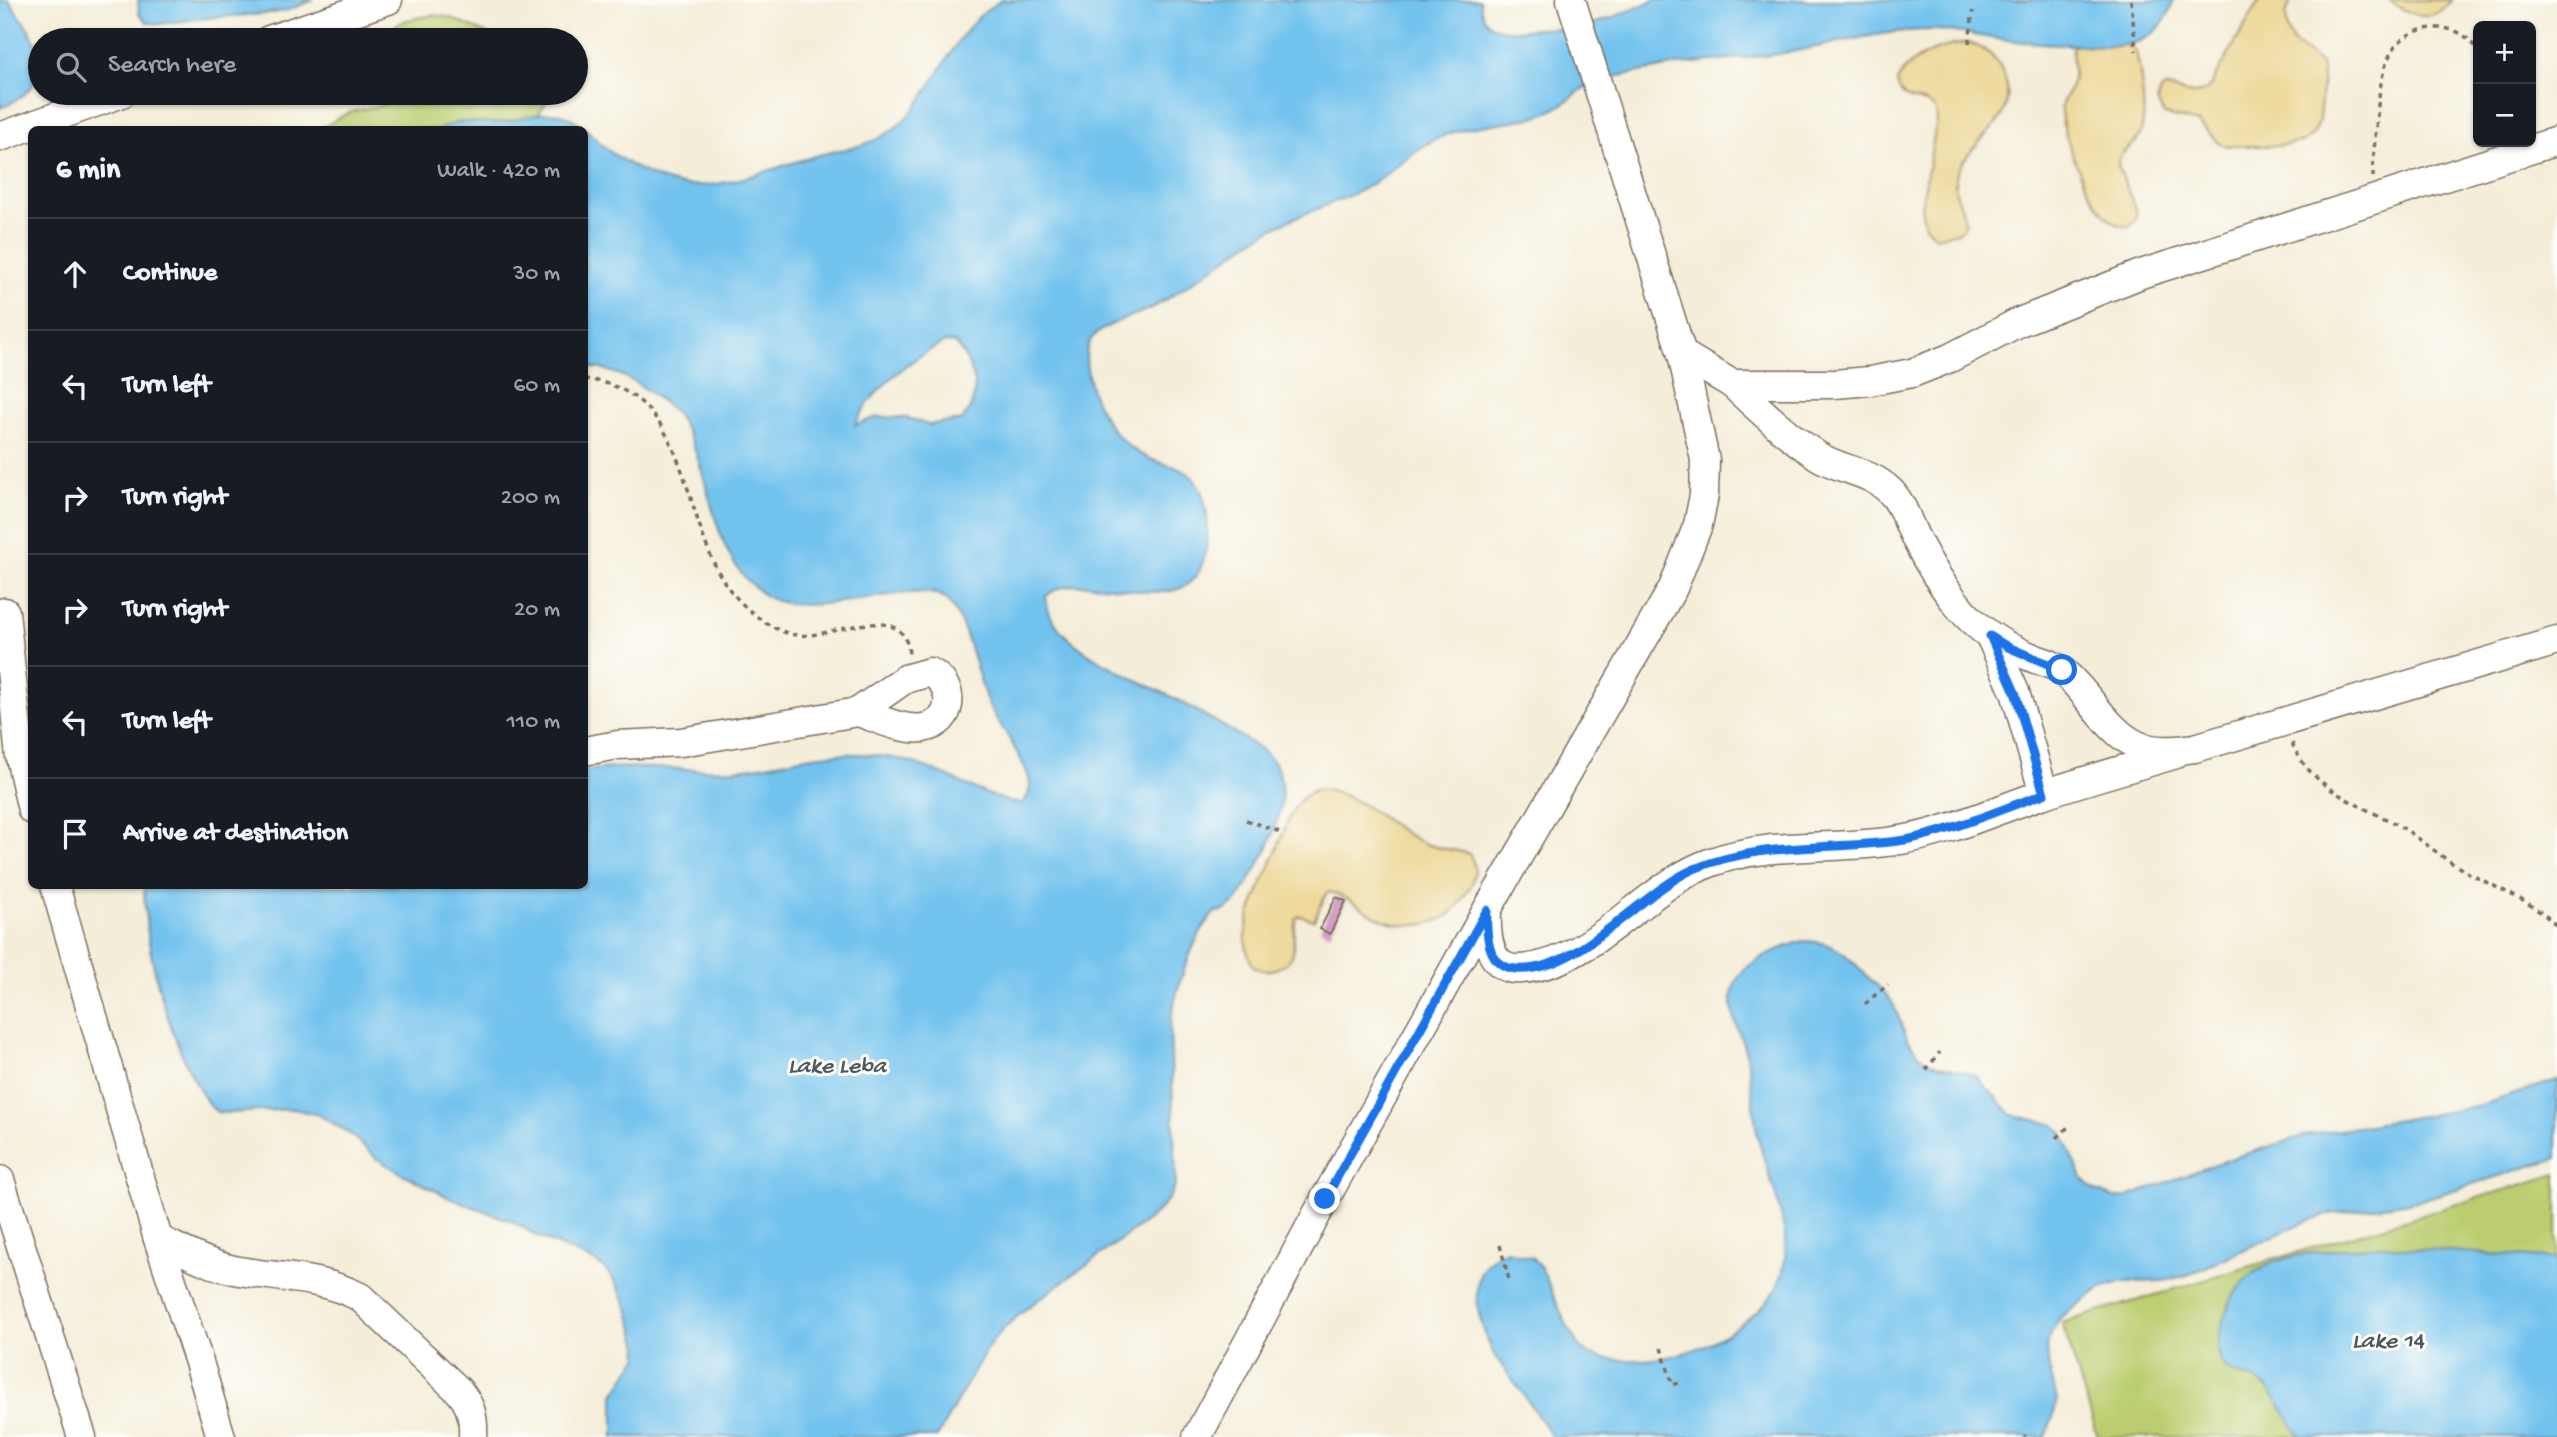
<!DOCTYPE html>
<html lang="en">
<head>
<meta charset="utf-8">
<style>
	:root { --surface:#171b24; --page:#20242c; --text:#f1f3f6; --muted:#9ea1a6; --line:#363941 }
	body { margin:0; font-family:"Gochi Hand",sans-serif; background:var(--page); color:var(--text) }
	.controls { position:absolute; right:21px; top:21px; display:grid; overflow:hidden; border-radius:10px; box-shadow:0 2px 5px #0004 }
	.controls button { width:63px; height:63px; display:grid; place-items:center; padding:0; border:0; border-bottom:2px solid var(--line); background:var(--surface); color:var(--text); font:35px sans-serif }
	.stop { position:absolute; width:21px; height:21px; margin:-16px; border:5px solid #1a73e8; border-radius:50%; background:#fff }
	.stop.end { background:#1a73e8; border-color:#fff; box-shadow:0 2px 7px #0008 }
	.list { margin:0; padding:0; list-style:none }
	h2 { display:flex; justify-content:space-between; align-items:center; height:91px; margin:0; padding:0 28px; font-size:30px }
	h2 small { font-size:23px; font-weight:400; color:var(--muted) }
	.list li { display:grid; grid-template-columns:46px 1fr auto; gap:21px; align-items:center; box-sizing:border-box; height:112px; padding:0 28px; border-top:2px solid var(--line) }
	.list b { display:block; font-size:26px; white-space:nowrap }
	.list em { font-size:23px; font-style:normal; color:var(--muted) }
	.icon { flex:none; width:38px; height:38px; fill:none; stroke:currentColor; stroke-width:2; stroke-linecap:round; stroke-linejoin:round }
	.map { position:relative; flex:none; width:2557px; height:1437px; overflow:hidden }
	.search { position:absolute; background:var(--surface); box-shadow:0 2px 5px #0004; left:28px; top:28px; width:560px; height:77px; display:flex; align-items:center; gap:18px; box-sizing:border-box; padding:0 24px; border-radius:38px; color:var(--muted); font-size:26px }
	.panel { position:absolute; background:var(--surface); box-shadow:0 2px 5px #0004; left:28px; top:126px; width:560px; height:763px; border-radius:10px }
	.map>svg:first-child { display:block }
</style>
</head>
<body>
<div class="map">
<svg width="2557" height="1437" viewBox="0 0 2557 1437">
	<rect width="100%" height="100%" fill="#fdfcf7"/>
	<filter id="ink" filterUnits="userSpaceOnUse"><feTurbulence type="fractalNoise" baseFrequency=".0143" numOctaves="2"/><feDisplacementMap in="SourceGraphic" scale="14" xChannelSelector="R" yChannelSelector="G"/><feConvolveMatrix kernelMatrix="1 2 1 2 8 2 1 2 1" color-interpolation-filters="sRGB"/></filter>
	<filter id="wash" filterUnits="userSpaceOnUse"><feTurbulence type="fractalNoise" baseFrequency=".00686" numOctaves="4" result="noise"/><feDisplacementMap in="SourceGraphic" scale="28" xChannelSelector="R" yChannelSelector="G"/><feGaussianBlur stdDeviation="1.57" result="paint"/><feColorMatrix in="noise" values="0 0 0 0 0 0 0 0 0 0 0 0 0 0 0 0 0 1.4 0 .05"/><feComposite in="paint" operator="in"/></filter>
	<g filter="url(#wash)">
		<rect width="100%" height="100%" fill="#f4edd8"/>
		<g fill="#bbcd70" stroke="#7b7c47" stroke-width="2">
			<polygon points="433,15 449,17 501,40 392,40 394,26 407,20"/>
			<path d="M401 93H551V95L538 115 497 123 457 122 440 130H320C331 122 343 114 355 111 373 107 388 107 401 93Z"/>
			<polygon points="2557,1174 2557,1437 2098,1437 2062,1323"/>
		</g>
		<g fill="#eeda9e" stroke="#94825e" stroke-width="2">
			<path d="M2260 0H2291L2286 15 2287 29 2292 41 2321 64 2323 73 2319 121 2315 132 2309 138 2302 142 2276 146H2227L2219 143 2199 123 2164 115 2157 101 2159 93 2165 88C2182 89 2193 101 2209 88Z"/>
			<path d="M2389 0H2452C2436 24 2407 16 2389 0Z"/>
			<path d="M1969 43C1984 48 1994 55 2001 69 2027 121 1969 136 1956 176 1951 194 1967 210 1964 228L1958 232 1936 237 1925 226 1921 208 1937 120C1938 90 1901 113 1897 81 1911 55 1943 45 1969 43Z"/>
			<path d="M2073 45H2127L2136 51C2140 71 2150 123 2137 140 2130 149 2118 152 2118 165L2137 214C2136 220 2135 224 2128 226 2098 231 2068 147 2063 124 2056 97 2071 97 2073 78 2074 67 2071 56 2073 45Z"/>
			<path d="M1318 789C1359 793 1386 825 1421 842 1436 850 1453 848 1469 854 1477 866 1476 877 1469 889 1463 898 1457 909 1449 915 1428 929 1396 927 1375 916 1358 907 1346 894 1327 892L1314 920 1302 916 1297 917C1287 937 1306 958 1275 969 1267 971 1261 971 1254 967 1231 932 1263 887 1275 854 1285 831 1291 797 1318 789Z"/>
		</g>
		<g fill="#72c2ee" stroke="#567686" stroke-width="2" fill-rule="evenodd">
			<path d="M0 0H9C14 10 22 19 28 28 50 65 40 92 0 108Z"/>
			<polygon points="138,0 314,0 285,11 265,14 216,17 158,24 147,22 139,14"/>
			<path d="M1001 0H1480C1480 34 1509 32 1535 29 1546 28 1557 29 1568 29 1598 26 1627 11 1655 0H2174C2167 23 2155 37 2131 44 2113 48 2091 47 2073 45 2049 43 2024 43 2000 39 1978 36 1957 31 1935 30 1879 29 1827 47 1772 55 1737 59 1702 61 1666 67 1640 73 1611 75 1587 86 1579 90 1574 96 1567 101 1557 109 1542 115 1530 118 1496 125 1467 124 1434 140 1409 152 1391 173 1367 187 1339 203 1306 211 1277 226 1233 249 1197 283 1153 307 1135 316 1109 322 1094 336 1088 341 1086 350 1086 358 1088 398 1111 441 1148 458 1160 464 1175 465 1186 472 1212 488 1212 547 1199 571 1172 621 1086 562 1046 596 1045 645 1134 677 1170 696 1192 708 1213 720 1235 733 1249 742 1268 751 1276 766 1292 796 1270 847 1254 873 1244 888 1236 912 1215 912 1191 939 1173 995 1170 1030L1176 1183C1170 1200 1161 1209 1148 1220L1027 1308 1003 1329 988 1347 937 1437H614V1394L638 1358 639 1346 628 1308 618 1287 607 1271 596 1262 535 1235 514 1222 450 1198 403 1174 376 1158 349 1133 319 1115 294 1109 228 1113 217 1112 209 1105C170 1044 145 958 144 886H584L585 771C635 763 684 772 734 769 761 768 786 760 812 756 837 753 863 753 887 757 922 761 954 781 987 794 999 798 1009 803 1022 803 1041 786 1021 760 1011 742 1004 728 993 716 987 701 976 672 967 621 946 599 924 576 807 623 766 596 703 554 717 470 676 414 669 405 657 398 648 391 629 377 608 368 585 367L584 130 440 129C458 118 476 125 497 123 517 122 539 110 560 114 578 118 589 133 602 145 618 160 656 180 677 184 721 192 771 168 812 157 835 150 863 148 883 136 928 110 941 55 976 20 983 12 992 6 1001 0ZM945 342 955 343C975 366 983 397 962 420L928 425 908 418 877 417 855 425C871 390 911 358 945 342Z"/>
			<path d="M1803 941C1838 941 1848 957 1871 980 1879 987 1889 995 1893 1004 1902 1023 1905 1042 1921 1056 1937 1070 1960 1067 1977 1077L2012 1115 2053 1124 2062 1132 2082 1178 2093 1190 2115 1198 2127 1197 2229 1159 2304 1136 2476 1107 2557 1080V1158L2418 1201 2335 1213 2309 1220 2188 1275 2163 1281 2120 1282 2101 1288 2060 1318 2051 1333 2047 1344 2048 1362 2057 1400 2053 1417 2045 1437H1552C1542 1422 1532 1407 1522 1392 1511 1377 1499 1364 1491 1348 1476 1316 1463 1265 1507 1251L1532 1258 1540 1266C1551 1286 1570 1343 1587 1353 1597 1359 1612 1359 1623 1360 1664 1362 1704 1351 1738 1326 1750 1317 1764 1308 1773 1294 1803 1248 1771 1189 1759 1141 1752 1114 1753 1085 1747 1057 1742 1036 1730 1018 1732 996 1735 962 1776 950 1803 941Z"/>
			<path d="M2382 1246 2557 1259V1437H2301C2288 1421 2279 1398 2263 1384 2252 1375 2233 1378 2224 1366 2215 1355 2218 1338 2222 1325 2227 1307 2236 1287 2252 1275 2282 1250 2344 1249 2382 1246Z"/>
		</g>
		<g id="blocks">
			<polygon fill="#d095c2" points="1336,897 1346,901 1330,934 1320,929"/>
		</g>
	</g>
	<g filter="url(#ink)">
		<use href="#blocks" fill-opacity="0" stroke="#7c6e5f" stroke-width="2"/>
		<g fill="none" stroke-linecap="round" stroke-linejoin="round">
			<defs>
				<g id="minor">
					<polyline points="269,40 388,0"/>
					<polyline points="0,137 122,93"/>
					<polyline points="1682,354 1732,384 1834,384 1870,381 1912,373 1950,358 2017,323 2141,274 2557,141"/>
					<path d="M1732 384C1759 409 1787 436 1818 456 1840 470 1869 471 1889 490 1903 503 1908 524 1917 541 1928 563 1941 584 1956 603 1976 629 2003 646 2033 658 2043 662 2054 664 2062 671 2089 692 2105 730 2137 745 2155 753 2177 750 2195 748L2557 641"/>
					<polyline points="5,612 20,757 32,810"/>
					<polyline points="1990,636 2015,692 2044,794"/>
					<path d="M930 672C957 686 954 723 923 728 903 731 877 718 858 712L905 679Z"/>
					<polyline points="584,751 618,745 681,742 858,712"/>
					<polyline points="55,886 158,1239 198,1359 221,1437"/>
					<path d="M1487 910C1486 933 1487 972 1521 969 1596 963 1643 886 1712 862 1772 840 1839 851 1901 840 1945 833 1989 813 2032 798 2078 782 2126 769 2173 755"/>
					<polyline points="0,1180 82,1437"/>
					<path d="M158 1239C184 1251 210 1266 239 1271 281 1278 321 1277 360 1297L459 1391C471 1405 474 1418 473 1437"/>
					<polyline points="1197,1437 1325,1199 1487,910 1673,588 1698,525 1704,495 1705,460 1682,354 1571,0"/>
				</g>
			</defs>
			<use href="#minor" stroke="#7c6e5f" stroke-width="31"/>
			<g stroke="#7c6e5f" stroke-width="3.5" stroke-dasharray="5 5" stroke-linecap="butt">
				<polyline points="2131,0 2136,51"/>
				<polyline points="1969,43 1973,11"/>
				<path d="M2373 177C2373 157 2375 138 2377 118 2380 77 2385 27 2439 28 2456 28 2470 37 2478 52"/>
				<path d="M584 379C698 391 677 528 734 595 749 612 773 632 796 635 831 640 904 596 909 654"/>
				<path d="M2292 743C2310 787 2355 803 2394 823 2415 834 2432 850 2452 863 2485 885 2528 897 2557 926"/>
				<polyline points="1246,820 1283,833"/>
				<polyline points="1865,1004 1888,984"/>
				<polyline points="1926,1070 1940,1052"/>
				<polyline points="2057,1138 2069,1126"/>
				<polyline points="1500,1245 1509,1280"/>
				<polyline points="1661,1348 1673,1385 1682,1382"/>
				<polyline points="2024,1435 2025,1437"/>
			</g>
			<use href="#minor" stroke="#fff" stroke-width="28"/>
		</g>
	</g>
	<g fill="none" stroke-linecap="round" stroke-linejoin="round" filter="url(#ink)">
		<path stroke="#1a73e8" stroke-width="9" d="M1325 1199 1487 910C1486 932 1486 967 1516 969 1578 974 1639 893 1694 869 1758 842 1829 850 1898 841 1943 835 2001 809 2044 794L2015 692 1990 636 2008 647 2062 670"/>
	</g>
	<g text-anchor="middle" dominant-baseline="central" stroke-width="6" stroke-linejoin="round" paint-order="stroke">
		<g font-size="24" font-style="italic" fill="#4c585c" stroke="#fdfcf7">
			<text x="837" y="1067">Lake Leba</text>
			<text x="2388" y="1342">Lake 14</text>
		</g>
	</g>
</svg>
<div class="controls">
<button>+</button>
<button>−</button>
</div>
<div class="stop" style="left:2062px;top:670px"></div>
<div class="stop end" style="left:1325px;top:1199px"></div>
<div class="search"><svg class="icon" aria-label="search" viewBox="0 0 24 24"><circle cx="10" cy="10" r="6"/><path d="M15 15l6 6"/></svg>Search here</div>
<section class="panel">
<h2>6 min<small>Walk · 420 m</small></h2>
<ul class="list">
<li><svg class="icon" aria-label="ahead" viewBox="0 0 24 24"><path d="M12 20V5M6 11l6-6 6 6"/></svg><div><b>Continue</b></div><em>30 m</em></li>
<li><svg class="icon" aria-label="left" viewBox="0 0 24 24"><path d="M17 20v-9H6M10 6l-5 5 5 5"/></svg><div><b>Turn left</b></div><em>60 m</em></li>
<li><svg class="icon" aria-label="right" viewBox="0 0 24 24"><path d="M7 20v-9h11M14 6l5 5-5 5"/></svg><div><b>Turn right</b></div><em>200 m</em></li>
<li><svg class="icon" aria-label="right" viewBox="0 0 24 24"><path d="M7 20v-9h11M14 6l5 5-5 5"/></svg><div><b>Turn right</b></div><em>20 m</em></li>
<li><svg class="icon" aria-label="left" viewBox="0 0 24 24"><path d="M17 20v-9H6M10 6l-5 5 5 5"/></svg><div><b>Turn left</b></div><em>110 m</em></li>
<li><svg class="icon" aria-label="arrive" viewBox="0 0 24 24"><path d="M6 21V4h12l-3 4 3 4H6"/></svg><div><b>Arrive at destination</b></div></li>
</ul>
</section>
</div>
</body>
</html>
